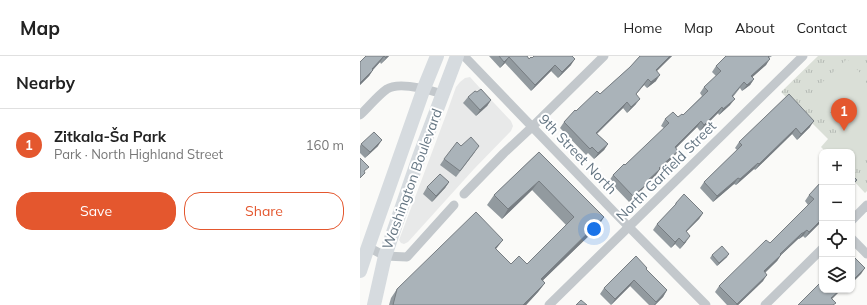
<!DOCTYPE html>
<html lang="en">
<head>
<meta charset="utf-8">
<style>
	:root { --surface:#fff; --page:#f6f6f6; --text:#222; --muted:#767676; --line:#e0e0e0; --accent:#e4572e }
	body { margin:0; font-family:Mulish,sans-serif; background:var(--page); color:var(--text) }
	.controls { position:absolute; right:12px; bottom:12px; display:grid; overflow:hidden; border-radius:8px; box-shadow:0 1px 3px #0004 }
	.controls button { width:36px; height:36px; display:grid; place-items:center; padding:0; border:0; border-bottom:1px solid var(--line); background:var(--surface); color:var(--text); font:20px sans-serif }
	.you { position:absolute; left:234px; top:173px; width:14px; height:14px; margin:-10px; border:3px solid #fff; border-radius:50%; background:#1a73e8; box-shadow:0 0 0 6px #1a73e833 }
	.badge { display:grid; place-items:center; width:26px; height:26px; border-radius:50%; background:var(--accent); color:#fff; font-size:13px; font-weight:700 }
	.pin { position:absolute; translate:-50% -33px; filter:drop-shadow(0 1px 2px #0008) }
	.pin::after { content:''; position:absolute; top:21px; width:14px; height:12px; background:inherit; clip-path:polygon(0 0,100% 0,50% 100%) }
	.list { margin:0; padding:0; list-style:none }
	h2 { display:flex; justify-content:space-between; align-items:center; height:52px; margin:0; padding:0 16px; font-size:17px }
	h2 small { font-size:13px; font-weight:400; color:var(--muted) }
	.list li { display:grid; grid-template-columns:26px 1fr auto; gap:12px; align-items:center; box-sizing:border-box; height:72px; padding:0 16px; border-top:1px solid var(--line) }
	.list b { display:block; font-size:15px; white-space:nowrap }
	.list p { margin:0; font-size:13px; white-space:nowrap; color:var(--muted) }
	.list em { font-size:13px; font-style:normal; color:var(--muted) }
	.actions { display:flex; gap:8px; padding:12px 16px }
	.actions a { flex:1; padding:9px 0; border:1px solid var(--accent); border-radius:16px; text-align:center; font-size:14px; color:var(--accent) }
	.actions .main { background:var(--accent); color:#fff }
	.icon { flex:none; width:22px; height:22px; fill:none; stroke:currentColor; stroke-width:2; stroke-linecap:round; stroke-linejoin:round }
	.map { position:relative; flex:none; width:507px; height:249px; overflow:hidden }
	header { display:flex; align-items:center; gap:24px; box-sizing:border-box; height:56px; padding:0 20px; background:var(--surface); border-bottom:1px solid var(--line) }
	header strong { font-size:19px }
	nav { display:flex; gap:22px; margin-inline-start:auto; font-size:14px }
	main { display:flex }
	aside { flex:1; background:var(--surface) }
	.map>svg:first-child { display:block }
</style>
</head>
<body>
<header>
<strong>Map</strong>
<nav><a>Home</a><a>Map</a><a>About</a><a>Contact</a></nav>
</header>
<main>
<aside>
<h2>Nearby<small></small></h2>
<ul class="list">
<li><span class="badge">1</span><div><b>Zitkala-Ša Park</b><p>Park · North Highland Street</p></div><em>160 m</em></li>
</ul>
<div class="actions"><a class="main">Save</a><a>Share</a></div>
</aside>
<div class="map">
<svg width="507" height="249" viewBox="0 0 507 249">
	<defs>
		<pattern id="grass-tufts" width="24" height="20" patternUnits="userSpaceOnUse"><rect width="24" height="20" fill="#dadfd7"/><path d="M3 7l-1-3M5 7V3M7 7l1-3M15 17l-1-3M17 17v-4M19 17l1-3" fill="none" stroke="#b4b9b4"/></pattern>
	</defs>
	<rect width="100%" height="100%" fill="#fafaf8"/>
	<polygon fill="#e8e9e9" points="110,21 119,31 151,65 153,70 151,75 114,113 48,186 44,188 41,187 39,184 86,59 96,31 100,26 105,22"/>
	<polygon fill="url(#grass-tufts)" points="458,0 507,0 507,135 505,137 492,123 492,96 466,96 461,91 468,83 421,36"/>
	<g fill="#dadfd7">
		<path d="M487 3 507 24 503 29 505 31C504 35 503 39 500 43 485 61 455 63 453 35Z"/>
		<polygon points="507,38 507,104 498,105 492,103 492,96 483,96 478,91 476,85 476,70 481,62 491,57 499,51"/>
	</g>
	<g fill="none" stroke-linecap="round" stroke-linejoin="round">
		<g stroke="#c3c8cc" stroke-width="9">
			<polyline points="104,0 260,162 346,249"/>
			<path d="M0 59C9 51 17 40 27 33 39 25 70 34 83 38"/>
			<polyline points="104,138 144,97 172,71 244,0"/>
			<polyline points="492,164 507,149"/>
			<polyline points="492,183 507,198"/>
			<polyline points="8,191 25,200 47,201 94,149"/>
			<polyline points="189,249 443,0"/>
			<polyline points="405,249 462,193"/>
		</g>
		<g stroke="#d6dbdf" stroke-width="14">
			<polyline points="0,215 8,191 64,32 77,0"/>
			<polyline points="14,249 25,200 59,101 97,0"/>
		</g>
	</g>
	<g fill="#929a9f">
		<polygon points="6,0 29,0 21,8 20,6 13,14 9,20 0,29"/>
		<polygon points="129,0 167,0 169,3 172,2 211,9 198,22 191,15 171,35 145,7 140,12"/>
		<polygon points="280,0 312,0 296,15 296,25 287,32 284,29 276,38 276,48 267,57 263,52 237,78 248,88 244,94 234,103 228,97 226,99 200,72 204,66 216,55 240,38 270,11"/>
		<polygon points="366,0 412,0 409,2 406,9 392,21 394,23 390,29 382,35 380,32 373,41 370,49 359,59 358,57 340,75 337,71 316,92 314,101 300,113 296,119 285,129 281,135 269,146 249,125 253,119 265,109 304,72 301,70 305,63 318,61 323,59 342,40 340,37 344,31 356,20 352,16 356,10"/>
		<polygon points="429,38 450,71 437,84 432,78 395,114 394,113 376,129 374,128 353,146 340,132 344,126 377,94 375,92 379,86"/>
		<polygon points="108,41 131,44 127,50 116,60 103,47"/>
		<polygon points="1,88 18,90 5,102 0,97 0,90"/>
		<polygon points="101,90 115,96 96,121 80,109 84,103"/>
		<polygon points="179,96 238,171 183,224 185,227 178,236 166,249 29,249 31,242 37,233 136,193 151,208 167,208 206,169 172,134 142,163 127,149 134,139"/>
		<polygon points="462,125 462,165 445,182 443,180 439,183 438,183 421,199 417,205 405,217 403,225 378,249 367,249 355,236 359,230 410,187 448,149 445,145 449,139"/>
		<polygon points="89,126 85,132 72,146 63,138 67,131"/>
		<polygon points="316,147 343,157 339,163 326,176 326,186 320,193 315,188 311,192 293,174 297,168 313,152"/>
		<polygon points="352,199 367,201 357,210 350,202"/>
		<polygon points="286,213 307,234 303,241 295,249 289,249 270,230 251,249 240,238 244,232"/>
	</g>
	<g fill="#777d82">
		<polygon points="24,0 20,6 8,19 12,13"/>
		<polygon points="27,0 29,0 21,8 26,2"/>
		<polygon points="310,0 312,0 292,20 296,14"/>
		<polygon points="149,1 145,7 140,12 144,6"/>
		<polygon points="215,3 211,9 198,22 202,16"/>
		<polygon points="410,3 406,9 387,26 391,20"/>
		<polygon points="195,9 191,15 171,35 175,29"/>
		<polygon points="13,14 9,20 0,29 0,27"/>
		<polygon points="300,19 296,25 287,32 291,26"/>
		<polygon points="288,23 284,29 272,43"/>
		<polygon points="394,23 390,29 382,35 387,29"/>
		<polygon points="280,43 276,48 267,57 271,51"/>
		<polygon points="375,43 370,49 359,59 363,53"/>
		<polygon points="131,44 127,50 116,60 120,54"/>
		<polygon points="267,46 263,52 232,82 236,77"/>
		<polygon points="362,51 358,57 340,75 344,69"/>
		<polygon points="341,65 337,71 311,97 315,91"/>
		<polygon points="454,65 450,71 437,84 441,78"/>
		<polygon points="436,72 432,78 395,114 399,108"/>
		<polygon points="22,84 18,90 5,102 10,96"/>
		<polygon points="248,88 244,94 234,103 238,97"/>
		<polygon points="318,95 314,101 294,118 299,112"/>
		<polygon points="398,107 394,113 376,129 380,123"/>
		<polygon points="300,113 296,119 280,134 284,128"/>
		<polygon points="378,122 374,128 353,146 357,140"/>
		<polygon points="179,125 172,134 142,163 148,153"/>
		<polygon points="89,126 85,132 72,146 76,140"/>
		<polygon points="286,129 281,135 269,146 273,140"/>
		<polygon points="343,157 339,163 321,181 326,175"/>
		<polygon points="244,161 238,171 175,232 181,223"/>
		<polygon points="462,163 462,165 445,182 449,176"/>
		<polygon points="447,174 443,180 439,183 443,177"/>
		<polygon points="442,177 438,183 420,200 421,199 417,205 400,221 404,215"/>
		<polygon points="330,180 326,186 320,193 324,187"/>
		<polygon points="319,182 315,188 311,192 315,186"/>
		<polygon points="143,184 136,193 135,192"/>
		<polygon points="369,198 367,201 357,210 359,207"/>
		<polygon points="505,212 501,218 492,227 492,225"/>
		<polygon points="407,219 403,225 378,249 376,249"/>
		<polygon points="274,224 270,230 251,249 255,243"/>
		<polygon points="185,227 178,236 166,249 163,249"/>
		<polygon points="307,234 303,241 295,249 294,249"/>
		<polygon points="480,234 481,234 467,248 471,242"/>
	</g>
	<g fill="#aab3b9" stroke="#777d82">
		<polygon points="6,0 27,0 26,2 24,0 12,13 13,14 0,27 0,6"/>
		<polygon points="139,0 167,0 169,3 171,1 172,2 174,0 212,0 215,3 202,16 195,9 175,29 149,1 144,6"/>
		<polygon points="280,0 310,0 296,14 300,19 291,26 288,23 276,38 280,43 271,51 267,46 236,77 248,88 238,97 232,91 230,93 204,66 215,54 216,55 237,35 240,38 270,11"/>
		<polygon points="366,0 409,0 408,1 410,3 391,20 394,23 387,29 384,26 372,40 375,43 363,53 362,51 344,69 341,65 315,91 318,95 299,112 300,113 284,128 286,129 273,140 253,119 264,108 265,109 309,67 305,63 313,56 318,61 322,58 323,59 348,35 344,31 361,15 356,10"/>
		<polygon points="121,33 131,44 120,54 108,41 115,35 117,36"/>
		<polygon points="429,38 454,65 441,78 436,72 399,108 398,107 380,123 378,122 357,140 344,126 382,89 379,86"/>
		<polygon points="14,76 22,84 10,96 1,88"/>
		<polygon points="111,81 119,90 100,115 84,103 97,86 101,90"/>
		<polygon points="179,96 244,161 181,223 185,227 163,249 33,249 37,233 116,156 143,184 135,192 151,208 159,200 167,208 214,161 179,125 148,153 134,139"/>
		<polygon points="0,102 9,111 4,115 5,117 0,122"/>
		<polygon points="80,118 89,126 76,140 67,131"/>
		<polygon points="492,119 497,124 492,129"/>
		<polygon points="462,125 462,163 449,176 447,174 443,177 442,177 420,198 421,199 404,215 407,219 377,248 359,230 406,184 410,187 454,143 449,139"/>
		<polygon points="324,138 343,157 326,175 330,180 324,187 319,182 315,186 297,168 316,148 316,147"/>
		<polygon points="362,190 369,198 359,207 352,199"/>
		<polygon points="492,199 505,212 492,225"/>
		<polygon points="276,200 287,212 286,213 307,234 296,246 274,224 255,243 244,232"/>
		<polygon points="462,225 462,234 480,234 471,242 476,247 473,249 438,249"/>
		<polygon points="221,244 227,249 216,249"/>
	</g>
	<g text-anchor="middle" dominant-baseline="central" stroke-width="4" stroke-linejoin="round" paint-order="stroke">
		<g font-size="14" fill="#657683" stroke="#fff">
			<text transform="translate(218 98) rotate(46)">9th Street North</text>
			<text transform="translate(306 115) rotate(-45)">North Garfield Street</text>
			<text transform="translate(52 123) rotate(-70)">Washington Boulevard</text>
		</g>
	</g>
</svg>
<div class="controls">
<button>+</button>
<button>−</button>
<button><svg class="icon" aria-label="locate" viewBox="0 0 24 24"><circle cx="12" cy="12" r="6"/><path d="M12 2v4M12 18v4M2 12h4M18 12h4"/></svg></button>
<button><svg class="icon" aria-label="layers" viewBox="0 0 24 24"><path d="M12 4l9 5-9 5-9-5zM3 14l9 5 9-5"/></svg></button>
</div>
<div class="you"></div>
<div class="pin badge" style="left:484px;top:75px">1</div>
</div>
</main>
</body>
</html>
